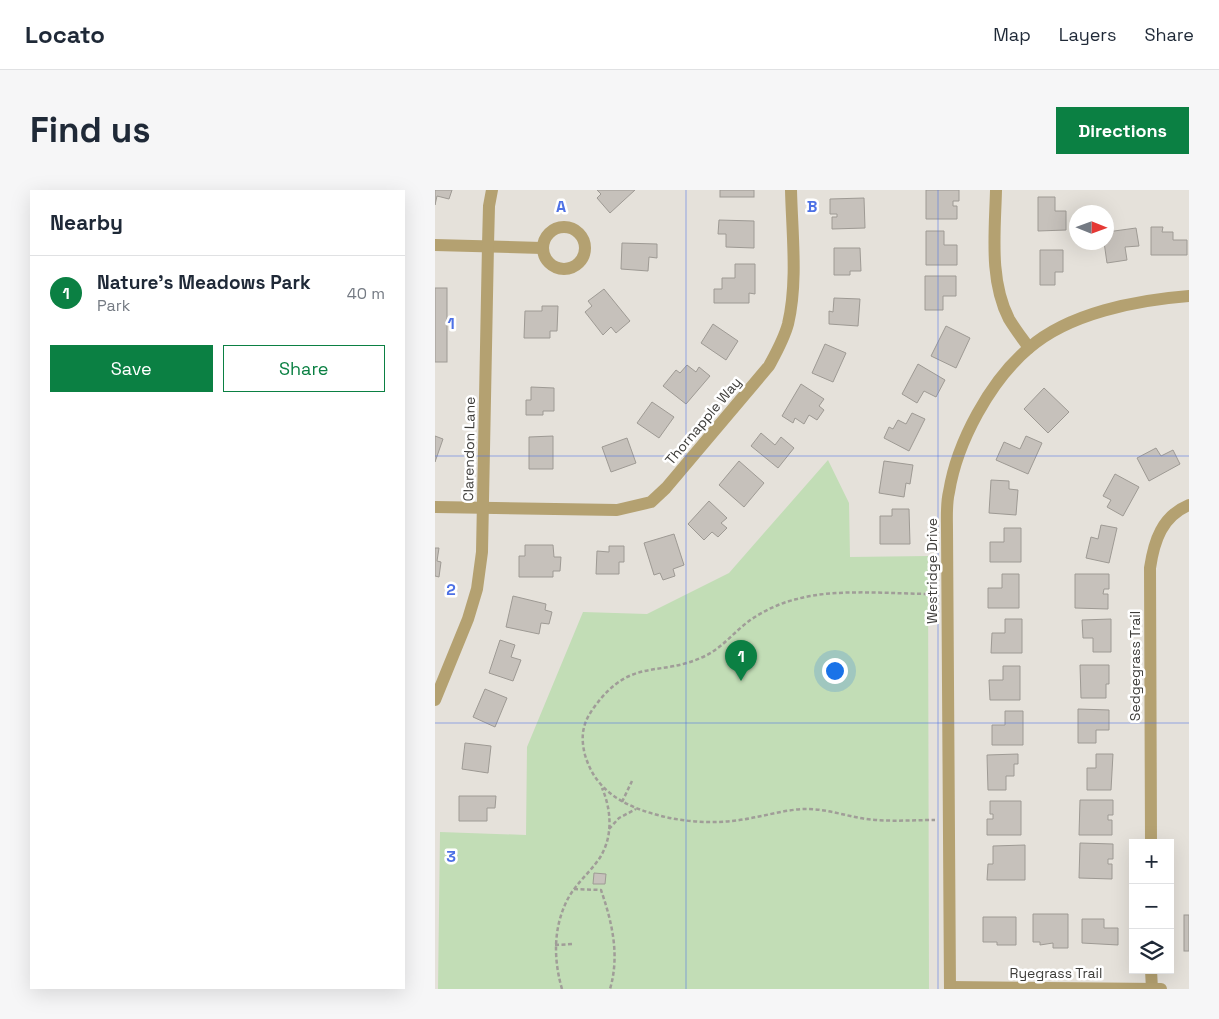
<!DOCTYPE html>
<html lang="en">
<head>
<meta charset="utf-8">
<style>
	:root { --surface:#fff; --page:#f6f6f7; --text:#1f2937; --muted:#747a83; --line:#e0e1e3; --accent:#0b8043 }
	body { margin:0; font-family:"Space Grotesk",sans-serif; background:var(--page); color:var(--text) }
	.controls { position:absolute; right:15px; bottom:15px; display:grid; overflow:hidden; border-radius:0px; box-shadow:0 5px 20px #0002 }
	.controls button { width:45px; height:45px; display:grid; place-items:center; padding:0; border:0; border-bottom:1px solid var(--line); background:var(--surface); color:var(--text); font:25px sans-serif }
	.compass { position:absolute; left:634px; top:15px; width:45px; height:45px; border-radius:50%; background:var(--surface); box-shadow:0 5px 20px #0002; rotate:91deg }
	.you { position:absolute; left:399px; top:480px; width:18px; height:18px; margin:-12px; border:4px solid #fff; border-radius:50%; background:#1a73e8; box-shadow:0 0 0 8px #1a73e833 }
	.badge { display:grid; place-items:center; width:32px; height:32px; border-radius:50%; background:var(--accent); color:#fff; font-size:16px; font-weight:700 }
	.pin { position:absolute; translate:-50% -41px; filter:drop-shadow(0 1px 2px #0008) }
	.pin::after { content:''; position:absolute; top:26px; width:18px; height:15px; background:inherit; clip-path:polygon(0 0,100% 0,50% 100%) }
	.list { margin:0; padding:0; list-style:none }
	h2 { display:flex; justify-content:space-between; align-items:center; height:65px; margin:0; padding:0 20px; font-size:21px }
	h2 small { font-size:16px; font-weight:400; color:var(--muted) }
	.list li { display:grid; grid-template-columns:32px 1fr auto; gap:15px; align-items:center; box-sizing:border-box; height:75px; padding:0 20px; border-top:1px solid var(--line) }
	.list b { display:block; font-size:19px; white-space:nowrap }
	.list p { margin:0; font-size:16px; white-space:nowrap; color:var(--muted) }
	.list em { font-size:16px; font-style:normal; color:var(--muted) }
	.actions { display:flex; gap:10px; padding:15px 20px }
	.actions a { flex:1; padding:11px 0; border:1px solid var(--accent); border-radius:0px; text-align:center; font-size:18px; color:var(--accent) }
	.actions .main { background:var(--accent); color:#fff }
	.icon { flex:none; width:28px; height:28px; fill:none; stroke:currentColor; stroke-width:2; stroke-linecap:round; stroke-linejoin:round }
	.map { position:relative; flex:none; width:754px; height:799px; overflow:hidden; border-radius:0px }
	header { display:flex; align-items:center; gap:30px; box-sizing:border-box; height:70px; padding:0 25px; background:var(--surface); border-bottom:1px solid var(--line) }
	header strong { font-size:24px }
	nav { display:flex; gap:28px; margin-inline-start:auto; font-size:18px }
	.intro { display:flex; align-items:center; justify-content:space-between; box-sizing:border-box; height:120px; padding:0 30px }
	h1 { margin:0; font-size:35px }
	.button { padding:12px 22px; border-radius:0px; background:var(--accent); color:#fff; font-size:18px; font-weight:700 }
	main { display:flex; gap:30px; padding:0 30px }
	aside { flex:1; background:var(--surface); border-radius:0px; box-shadow:0 5px 20px #0002 }
	.map>svg:first-child { display:block }
</style>
</head>
<body>
<header>
<strong>Locato</strong>
<nav><a>Map</a><a>Layers</a><a>Share</a></nav>
</header>
<div class="intro"><h1>Find us</h1><a class="button">Directions</a></div>
<main>
<aside>
<h2>Nearby<small></small></h2>
<ul class="list">
<li><span class="badge">1</span><div><b>Nature's Meadows Park</b><p>Park</p></div><em>40 m</em></li>
</ul>
<div class="actions"><a class="main">Save</a><a>Share</a></div>
</aside>
<div class="map">
<svg width="754" height="799" viewBox="0 0 754 799">
	<rect width="100%" height="100%" fill="#e5e1da"/>
	<polygon fill="#c2ddb6" points="393,270 414,313 415,367 493,366 494,799 3,799 5,642 91,645 92,557 148,422 212,424 294,383"/>
	<g fill="#c6c1bb" stroke="#9e9a94">
		<polygon points="0,0 17,0 14,9 2,6 0,15"/>
		<polygon points="162,0 200,0 175,23 162,8 166,4"/>
		<rect x="285" y="0" width="34" height="7"/>
		<polygon points="491,0 524,0 524,11 518,11 518,16 522,16 522,29 491,29"/>
		<polygon points="603,7 620,7 620,21 631,21 631,40 603,41"/>
		<polygon points="429,8 430,38 397,39 397,27 402,27 402,24 395,24 395,9"/>
		<polygon points="284,30 319,31 319,58 291,57 291,44 283,44"/>
		<polygon points="716,37 728,37 727,42 738,42 738,50 752,50 752,65 716,65"/>
		<polygon points="701,38 704,56 690,57 692,70 672,73 669,52 672,52 672,42"/>
		<polygon points="491,41 509,41 509,55 522,55 522,75 491,75"/>
		<polygon points="187,53 222,54 222,68 214,67 213,81 186,79"/>
		<polygon points="399,58 425,58 426,81 415,81 415,85 399,85"/>
		<polygon points="605,60 628,60 628,82 620,82 620,95 605,95"/>
		<polygon points="300,74 320,74 320,104 314,103 314,113 279,113 279,99 287,99 287,88 300,88"/>
		<polygon points="490,86 521,86 521,106 508,106 508,120 490,120"/>
		<rect x="0" y="98" width="12" height="74"/>
		<polygon points="169,99 195,131 181,143 176,137 168,145 150,122 157,116 153,111"/>
		<polygon points="399,108 425,109 423,136 394,134 394,121 398,122"/>
		<polygon points="107,116 123,116 122,141 115,141 115,148 89,148 90,121 107,121"/>
		<polygon points="278,134 303,151 291,170 266,153"/>
		<polygon points="511,136 535,148 521,178 496,166"/>
		<polygon points="390,154 411,163 398,192 377,183"/>
		<polygon points="483,174 510,190 501,207 489,201 482,213 467,204"/>
		<polygon points="252,175 261,182 264,177 275,186 251,214 228,196 241,180 245,183"/>
		<polygon points="366,194 389,209 384,216 389,220 382,230 374,225 369,234 360,228 358,233 347,226"/>
		<polygon points="96,197 119,198 119,221 108,221 108,225 91,225 91,210 96,210"/>
		<polygon points="609,198 634,222 613,243 589,219"/>
		<polygon points="217,212 239,227 224,248 202,233"/>
		<polygon points="477,223 490,229 474,261 449,248 454,237 458,239 463,230 471,234"/>
		<polygon points="326,243 340,255 346,247 359,258 343,278 316,256"/>
		<polygon points="0,246 8,249 0,272"/>
		<polygon points="118,246 118,279 94,279 94,247"/>
		<polygon points="591,246 607,253 593,284 561,270 569,252 585,259"/>
		<polygon points="192,248 201,273 176,282 167,257"/>
		<polygon points="721,258 726,266 738,260 745,274 714,291 702,268"/>
		<polygon points="304,271 329,293 309,317 284,295"/>
		<polygon points="449,271 478,275 475,294 471,293 469,307 444,303"/>
		<polygon points="680,284 704,297 688,326 672,317 676,310 668,306"/>
		<polygon points="556,290 574,291 574,299 583,300 581,325 554,323"/>
		<polygon points="274,311 292,328 286,333 292,338 283,347 277,342 269,350 253,334"/>
		<polygon points="457,319 474,319 475,354 445,354 445,326 457,326"/>
		<polygon points="666,335 682,338 674,373 651,368 656,347 663,349"/>
		<polygon points="569,338 586,338 586,372 555,372 555,352 569,352"/>
		<polygon points="239,344 249,375 238,379 240,386 228,390 225,383 219,385 209,353"/>
		<polygon points="90,355 118,355 119,367 126,367 125,381 118,381 118,387 84,387 84,366 90,366"/>
		<polygon points="174,356 189,356 189,372 184,372 184,384 161,384 162,361 174,362"/>
		<polygon points="0,358 4,358 2,371 6,372 4,387 0,386"/>
		<polygon points="567,384 584,384 584,418 553,418 553,398 567,398"/>
		<polygon points="640,384 674,384 674,399 669,399 668,404 673,404 673,419 640,418"/>
		<polygon points="78,406 111,414 110,420 117,422 114,434 106,433 104,444 71,437"/>
		<polygon points="570,429 587,429 587,463 556,463 557,443 570,443"/>
		<polygon points="676,429 676,462 658,462 658,448 648,448 647,430"/>
		<polygon points="65,450 80,455 76,467 86,470 78,491 54,483"/>
		<polygon points="645,475 674,475 674,494 671,494 671,508 646,508"/>
		<polygon points="568,476 585,476 585,510 555,510 554,490 568,490"/>
		<polygon points="50,499 72,508 60,537 38,527"/>
		<polygon points="643,519 674,520 674,540 661,540 661,553 643,553"/>
		<polygon points="570,521 588,521 588,555 557,555 557,535 570,535"/>
		<polygon points="30,553 56,556 53,583 27,579"/>
		<polygon points="583,564 583,574 579,574 579,586 571,586 571,600 553,600 552,565"/>
		<polygon points="661,564 678,564 676,600 652,600 652,578 661,578"/>
		<polygon points="24,606 61,606 60,618 52,618 52,631 24,631"/>
		<polygon points="645,610 678,610 678,625 673,625 673,630 677,630 677,645 644,645"/>
		<polygon points="555,611 586,611 586,645 552,645 552,629 558,629 558,624 555,624"/>
		<polygon points="645,653 678,654 678,669 673,669 673,674 677,674 677,689 644,688"/>
		<polygon points="590,655 590,690 552,690 553,674 558,674 558,656"/>
		<polygon points="159,683 171,684 170,694 158,694"/>
		<polygon points="598,724 633,724 633,758 618,758 618,753 605,755 605,752 598,752"/>
		<rect x="749" y="725" width="5" height="36"/>
		<polygon points="548,727 581,727 581,755 562,755 562,752 548,752"/>
		<polygon points="647,729 669,729 669,738 683,738 683,755 647,753"/>
	</g>
	<g fill="none" stroke-linecap="round" stroke-linejoin="round">
		<g stroke="#a09d98" stroke-width="2.5" stroke-dasharray="4 2.5" stroke-linecap="butt">
			<path d="M499 404C458 404 401 398 362 409 345 413 328 421 314 431 299 442 287 458 270 466 225 488 197 466 160 516 148 532 145 545 150 565 158 592 175 607 201 618 237 632 278 636 316 628 334 625 353 619 372 619 392 619 411 626 431 629 454 632 477 630 500 630"/>
			<polyline points="187,612 197,591"/>
			<polyline points="174,639 184,628 201,619"/>
			<path d="M139 699 166 700C177 732 185 765 175 799"/>
			<polyline points="120,755 138,754"/>
			<path d="M127 799C118 768 118 734 135 705 143 692 155 682 164 669 178 648 177 621 167 598"/>
		</g>
		<g stroke="#b4a171" stroke-width="12">
			<path d="M561 0C560 42 554 90 574 129 580 139 587 148 594 158"/>
			<circle cx="129" cy="58" r="21"/>
			<polyline points="0,55 107,58"/>
			<path d="M0 317 182 320 216 312 231 298 334 176C341 163 349 149 353 134 363 92 357 43 356 0"/>
			<polyline points="0,510 33,429 42,399 47,362 53,55 54,16 57,0"/>
			<path d="M716 653 715 378C719 351 727 326 754 315"/>
			<polyline points="716,780 717,799"/>
			<polyline points="515,797 726,799"/>
			<path d="M515 799 512 340C512 328 511 314 514 302 522 252 555 191 594 158 634 123 702 110 754 106"/>
		</g>
	</g>
	<path fill="none" stroke="#4e71e5" stroke-width="1" stroke-opacity="0.55" d="M251 0V799M503 0V799M0 266H754M0 533H754"/>
	<g text-anchor="middle" dominant-baseline="central" stroke-width="5" stroke-linejoin="round" paint-order="stroke">
		<g font-size="14" fill="#3e3d3a" stroke="#fff">
			<text transform="translate(268 231) rotate(-50)">Thornapple Way</text>
			<text transform="translate(34 259) rotate(-89)">Clarendon Lane</text>
			<text transform="translate(497 381) rotate(-90)">Westridge Drive</text>
			<text transform="translate(700 476) rotate(-90)">Sedgegrass Trail</text>
			<text x="621" y="783">Ryegrass Trail</text>
		</g>
	</g>
	<g font-size="16" text-anchor="middle" font-weight="bold" fill="#4e71e5" stroke="#fff" stroke-width="5" stroke-linejoin="round" paint-order="stroke">
		<text x="126" y="22">A</text>
		<text x="377" y="22">B</text>
		<text x="16" y="139">1</text>
		<text x="16" y="405">2</text>
		<text x="16" y="672">3</text>
	</g>
</svg>
<div class="controls">
<button>+</button>
<button>−</button>
<button><svg class="icon" aria-label="layers" viewBox="0 0 24 24"><path d="M12 4l9 5-9 5-9-5zM3 14l9 5 9-5"/></svg></button>
</div>
<svg class="compass" viewBox="-18 -18 36 36"><path d="M0-13l5 13h-10z" fill="#e53935"/><path d="M0 13l5-13h-10z" fill="#747a83"/></svg>
<div class="you"></div>
<div class="pin badge" style="left:306px;top:491px">1</div>
</div>
</main>
</body>
</html>
